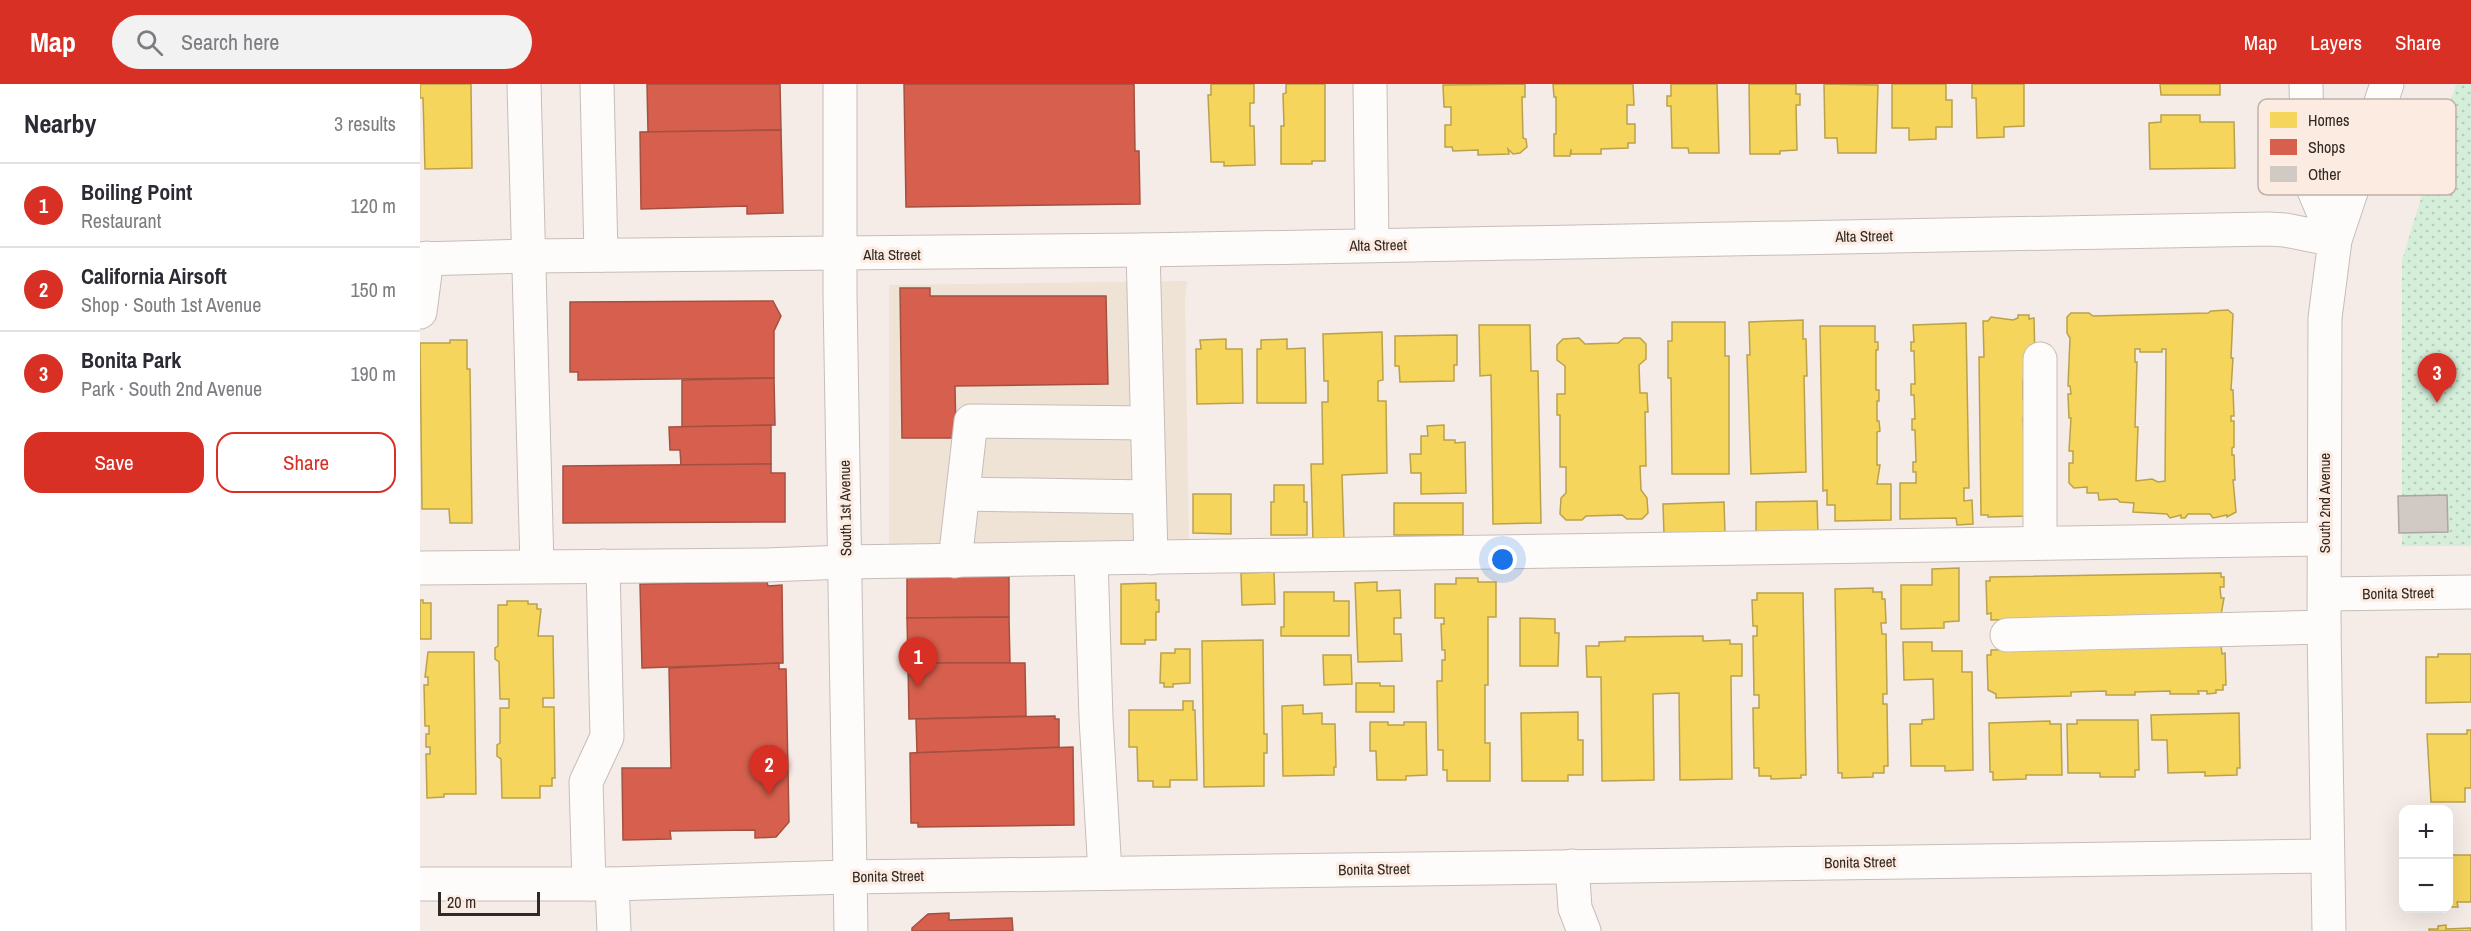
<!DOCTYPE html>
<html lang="en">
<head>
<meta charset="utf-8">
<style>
	:root { --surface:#fff; --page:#f2f2f3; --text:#2b2b33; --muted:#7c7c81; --line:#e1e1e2; --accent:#d93025 }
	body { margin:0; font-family:"Archivo Narrow",sans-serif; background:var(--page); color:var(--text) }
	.controls { position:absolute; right:18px; bottom:18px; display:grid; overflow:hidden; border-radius:12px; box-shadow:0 6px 24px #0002 }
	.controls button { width:54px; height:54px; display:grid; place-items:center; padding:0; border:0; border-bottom:2px solid var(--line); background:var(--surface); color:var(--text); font:30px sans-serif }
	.scale { position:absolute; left:18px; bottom:15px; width:102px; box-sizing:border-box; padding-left:6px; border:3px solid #302924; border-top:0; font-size:16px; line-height:21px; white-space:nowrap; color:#302924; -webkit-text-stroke:4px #fcebe1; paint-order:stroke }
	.you { position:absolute; left:1083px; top:476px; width:21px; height:21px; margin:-15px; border:4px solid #fff; border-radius:50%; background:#1a73e8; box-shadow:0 0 0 9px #1a73e833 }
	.badge { display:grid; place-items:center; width:39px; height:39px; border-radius:50%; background:var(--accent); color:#fff; font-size:20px; font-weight:700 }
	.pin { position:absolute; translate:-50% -50px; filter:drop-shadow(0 2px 3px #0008) }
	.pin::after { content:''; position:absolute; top:32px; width:21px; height:18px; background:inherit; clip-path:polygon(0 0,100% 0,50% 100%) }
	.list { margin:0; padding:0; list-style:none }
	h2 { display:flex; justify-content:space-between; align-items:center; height:78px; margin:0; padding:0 24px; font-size:26px }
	h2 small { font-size:20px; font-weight:400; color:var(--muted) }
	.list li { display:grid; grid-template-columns:39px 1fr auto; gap:18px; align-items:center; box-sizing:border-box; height:84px; padding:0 24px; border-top:2px solid var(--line) }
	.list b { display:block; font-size:22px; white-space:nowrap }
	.list p { margin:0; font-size:20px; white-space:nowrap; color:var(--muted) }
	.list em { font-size:20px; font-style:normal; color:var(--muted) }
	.actions { display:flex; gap:12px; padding:18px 24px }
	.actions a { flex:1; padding:14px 0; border:2px solid var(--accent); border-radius:18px; text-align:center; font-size:21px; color:var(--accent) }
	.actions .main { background:var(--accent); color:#fff }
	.icon { flex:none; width:33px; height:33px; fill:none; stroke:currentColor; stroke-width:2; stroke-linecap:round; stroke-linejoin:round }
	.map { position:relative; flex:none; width:2051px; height:847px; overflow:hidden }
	header { display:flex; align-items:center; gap:36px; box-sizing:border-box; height:84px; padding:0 30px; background:var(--accent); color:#fff }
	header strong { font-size:28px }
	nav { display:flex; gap:33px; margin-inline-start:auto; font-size:21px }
	.search { width:420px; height:54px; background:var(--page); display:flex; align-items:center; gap:15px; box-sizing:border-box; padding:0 21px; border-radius:33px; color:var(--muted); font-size:22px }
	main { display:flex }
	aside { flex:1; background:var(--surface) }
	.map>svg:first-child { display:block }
</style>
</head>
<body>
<header>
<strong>Map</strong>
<div class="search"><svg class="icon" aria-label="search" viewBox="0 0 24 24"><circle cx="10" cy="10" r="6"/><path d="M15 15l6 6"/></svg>Search here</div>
<nav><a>Map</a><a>Layers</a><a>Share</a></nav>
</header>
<main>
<aside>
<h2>Nearby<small>3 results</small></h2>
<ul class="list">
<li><span class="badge">1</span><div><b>Boiling Point</b><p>Restaurant</p></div><em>120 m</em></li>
<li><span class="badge">2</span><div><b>California Airsoft</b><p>Shop · South 1st Avenue</p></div><em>150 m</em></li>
<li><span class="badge">3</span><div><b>Bonita Park</b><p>Park · South 2nd Avenue</p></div><em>190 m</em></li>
</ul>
<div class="actions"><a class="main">Save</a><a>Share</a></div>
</aside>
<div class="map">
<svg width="2051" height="847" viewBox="0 0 2051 847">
	<defs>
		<pattern id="park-dots" width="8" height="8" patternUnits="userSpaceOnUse" patternTransform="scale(1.5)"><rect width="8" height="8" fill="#d4eed9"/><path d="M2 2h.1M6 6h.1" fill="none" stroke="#b6ccba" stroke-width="1.8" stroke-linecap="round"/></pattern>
	</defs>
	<rect width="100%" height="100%" fill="#f6ece7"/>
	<polygon fill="#efe3d6" points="767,197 765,215 769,461 469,473 469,201"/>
	<polygon fill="url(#park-dots)" points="2036,0 2051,0 2051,462 1982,462 1982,176"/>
	<g fill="#f6d55c" stroke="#bba14b" stroke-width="1.5" fill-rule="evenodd">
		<polygon points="0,0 51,0 52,84 5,85 3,14 0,14"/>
		<polygon points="791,0 834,0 834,19 830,19 830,42 834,42 835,81 804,82 804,78 791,78 788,11 791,11"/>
		<polygon points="866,0 905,0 905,77 892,77 892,80 861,80 861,42 864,42 863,10 866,9"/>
		<polygon points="1105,0 1105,13 1102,13 1103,54 1106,55 1107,63 1100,69 1093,70 1088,65 1089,70 1058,71 1058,66 1033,67 1032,63 1025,63 1025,41 1031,41 1031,23 1024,23 1023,1"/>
		<polygon points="1133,0 1213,0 1214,21 1207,21 1207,40 1215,40 1215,59 1208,59 1208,64 1181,65 1181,70 1151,70 1151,65 1150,72 1134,72 1134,50 1136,50 1136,13 1134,13"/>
		<polygon points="1251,0 1297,0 1299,69 1269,69 1268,64 1252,64 1251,22 1247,22 1247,12 1251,12"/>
		<polygon points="1329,0 1376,0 1376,10 1380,10 1380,21 1376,21 1377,66 1360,67 1360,70 1330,70"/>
		<polygon points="1404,0 1458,1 1456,69 1418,69 1417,54 1405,54"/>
		<polygon points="1472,0 1526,0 1526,16 1532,16 1532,43 1516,43 1516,55 1489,56 1489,44 1472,44"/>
		<polygon points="1552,0 1604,0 1604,42 1584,43 1584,53 1557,54 1556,14 1552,14"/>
		<polygon points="1740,0 1800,0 1800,11 1741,11"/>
		<polygon points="1741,31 1780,31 1780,38 1814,38 1815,84 1730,85 1729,39 1741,38"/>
		<path d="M1808 226 1813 230 1811 274H1813L1811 306H1813L1814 332H1811V337H1814V363L1812 364V371H1814L1815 396H1813L1816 428 1807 433V431L1793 434 1790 430H1768L1765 434H1761V431L1750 434 1747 430 1713 428 1714 419 1700 418 1697 415 1679 416 1678 409H1667V403L1654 404 1649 399V379H1653V367H1649L1651 334H1649L1648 310H1651L1650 302H1648L1650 254 1647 249V233L1651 229H1669L1673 232 1788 229 1791 227ZM1715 265H1720V268H1742V265H1746L1745 397 1738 398 1732 395 1716 397 1718 343H1715L1717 278H1715Z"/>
		<polygon points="1598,231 1609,231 1609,235 1614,234 1615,277 1606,297 1603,297 1603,315 1607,315 1607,333 1603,334 1608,432 1568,433 1568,431 1561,431 1559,273 1564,273 1563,237 1568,237 1571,233 1593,236 1598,234"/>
		<polygon points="1383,236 1383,255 1386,255 1387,292 1384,292 1386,388 1331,390 1327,271 1330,271 1329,238"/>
		<polygon points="1252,238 1305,238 1305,272 1309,272 1309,390 1252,390 1251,294 1248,294 1248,257 1252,257"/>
		<polygon points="1546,239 1549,404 1544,404 1544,417 1552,416 1553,440 1537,441 1536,434 1480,435 1480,399 1496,399 1496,388 1493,388 1493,378 1496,378 1495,346 1492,346 1492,335 1495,335 1494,311 1491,311 1491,300 1495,300 1494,267 1491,267 1491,258 1494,258 1493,241"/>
		<polygon points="1059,241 1110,241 1111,287 1118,287 1121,439 1073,440 1071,291 1060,292"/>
		<polygon points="1400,242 1455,242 1455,258 1458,258 1458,266 1456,266 1456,306 1459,306 1459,317 1457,317 1457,337 1459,337 1460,347 1457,348 1457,381 1460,381 1457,400 1471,400 1471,436 1415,437 1415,421 1407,421 1407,406 1403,407"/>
		<polygon points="962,248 963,296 958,297 958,317 966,317 967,389 922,391 924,456 893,457 891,380 903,380 902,318 908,318 908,297 904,297 903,250"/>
		<polygon points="1037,251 1037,281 1034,281 1034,297 980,298 979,282 975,282 975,252"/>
		<polygon points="1159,254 1165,260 1198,259 1204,254 1220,254 1226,260 1226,275 1219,281 1220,309 1227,309 1228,328 1225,328 1226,382 1220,382 1221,406 1227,414 1228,429 1222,435 1207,435 1202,431 1166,432 1162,436 1146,436 1140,430 1141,414 1146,409 1146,383 1140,383 1140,331 1137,331 1137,310 1145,310 1145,282 1137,276 1137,261 1143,255"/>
		<polygon points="806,255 806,265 822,265 823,319 777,320 776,265 781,265 780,256"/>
		<polygon points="867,255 867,265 885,264 886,319 837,319 837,265 841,265 841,256"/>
		<polygon points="30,256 47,256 47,285 50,285 52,439 30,439 29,425 2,425 0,259 30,259"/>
		<polygon points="1024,341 1024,356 1035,356 1035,359 1045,358 1046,409 1001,410 1001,389 991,389 990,370 1001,370 1001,352 1008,352 1007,342"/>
		<polygon points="854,401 884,401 884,418 887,418 887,451 851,451 851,418 854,418"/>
		<polygon points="773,410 811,410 811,450 773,449"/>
		<polygon points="1397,417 1398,449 1336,451 1336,418"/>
		<polygon points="1304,418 1305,450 1244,451 1243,420"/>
		<rect x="974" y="419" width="69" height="32"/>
		<polygon points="1539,484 1539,537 1524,538 1524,544 1481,545 1481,501 1512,501 1512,485"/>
		<polygon points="854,488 855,520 822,521 821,489"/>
		<polygon points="1801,489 1801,493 1804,493 1804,503 1800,503 1801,514 1804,514 1801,531 1571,536 1571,529 1567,530 1566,497 1570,497 1570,493"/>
		<polygon points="1036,494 1058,494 1058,498 1076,498 1076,533 1068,533 1068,601 1065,601 1065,659 1070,659 1070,697 1027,697 1027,686 1023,686 1023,666 1018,666 1017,597 1022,597 1022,576 1025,576 1025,566 1022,566 1021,540 1024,540 1024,534 1015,534 1015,500 1036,500"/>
		<polygon points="957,498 957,507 980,506 981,534 974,534 974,550 981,550 982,577 938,578 935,499"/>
		<polygon points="736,499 736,516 739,516 739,528 736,528 736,556 725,556 725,560 701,560 701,500"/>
		<polygon points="1453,504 1453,508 1462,508 1462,515 1465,515 1466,539 1461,539 1462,550 1466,550 1467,610 1463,610 1463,620 1467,620 1468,682 1464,682 1464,689 1453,689 1453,693 1422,694 1422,689 1418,689 1415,505"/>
		<polygon points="864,508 914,508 914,517 929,517 929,552 861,552 861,543 864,543"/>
		<polygon points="1337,509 1383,509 1386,691 1381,691 1381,694 1351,695 1351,692 1339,692 1339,684 1334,684 1333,624 1339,624 1339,611 1334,611 1333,552 1337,552 1337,542 1333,542 1332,516 1337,516"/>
		<polygon points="0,516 3,516 3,519 11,519 11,555 0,555"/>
		<polygon points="87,517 108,517 108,520 117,520 117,525 121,525 118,552 133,552 134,614 123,614 123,623 134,623 135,694 132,694 132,702 120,702 120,714 82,714 81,675 77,672 77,661 80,659 80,624 89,624 89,615 80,615 79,578 75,575 75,564 78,562 78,521 87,521"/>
		<polygon points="1100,534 1135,535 1135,549 1139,549 1138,582 1100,582"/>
		<polygon points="1283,552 1283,557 1310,556 1310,560 1322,560 1322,592 1311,592 1312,695 1260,696 1259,609 1233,610 1234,696 1182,697 1181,593 1167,593 1166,562 1179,562 1179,558 1205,557 1205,553"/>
		<polygon points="843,556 844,650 847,650 847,669 844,669 844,702 784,703 782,557"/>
		<polygon points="1483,558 1512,558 1512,567 1542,567 1542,588 1552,588 1553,686 1525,687 1525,682 1491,682 1490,640 1502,640 1502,636 1514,635 1513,595 1484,596"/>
		<polygon points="1801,562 1802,570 1805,569 1806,601 1803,601 1803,606 1796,606 1796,609 1787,610 1787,607 1778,607 1779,610 1750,610 1750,607 1715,608 1715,611 1686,611 1686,607 1651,608 1651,612 1576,614 1576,610 1568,606 1567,571 1571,571 1571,566"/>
		<polygon points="755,565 770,565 770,599 753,600 753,603 744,603 744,599 740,599 741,569 755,569"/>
		<polygon points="8,568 54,568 56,710 24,710 24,713 7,714 6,670 10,670 10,663 6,663 6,650 9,650 9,642 5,642 4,601 8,601 8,593 5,593"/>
		<polygon points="2018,570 2051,570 2051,618 2006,619 2006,573 2018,573"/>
		<polygon points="903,571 931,571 932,600 904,601"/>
		<polygon points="936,599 960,599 960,602 974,602 974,628 936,628"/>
		<polygon points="763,617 773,617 773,626 775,626 777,696 750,696 750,703 733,703 733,697 718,697 717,663 709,663 709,626 763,626"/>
		<polygon points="883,621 883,630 902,629 902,640 915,640 916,683 914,683 914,691 863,692 862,622"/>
		<polygon points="1158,628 1158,656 1163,656 1163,691 1148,691 1148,697 1102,697 1101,629"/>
		<polygon points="1819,629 1820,684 1817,684 1817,691 1785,692 1785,688 1748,689 1747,656 1732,656 1731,631"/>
		<polygon points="1657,636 1718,636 1719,686 1715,686 1715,693 1680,693 1680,689 1648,689 1647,640 1657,640"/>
		<polygon points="1630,637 1630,640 1641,640 1642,691 1606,691 1606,695 1573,696 1573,688 1570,688 1569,639"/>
		<polygon points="950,638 968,638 968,641 984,641 984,638 1006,638 1007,691 986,692 986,696 957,696 956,667 950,667"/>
		<polygon points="2047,646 2051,646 2051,704 2045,704 2045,718 2011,718 2007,650 2047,650"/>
		<polygon points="2028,771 2051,771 2051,818 2037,818 2038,823 2028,823"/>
		<polygon points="2026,841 2026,845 2051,844 2051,847 2009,847 2009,845 2018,845 2018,842"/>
	</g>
	<g fill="#d6604d" stroke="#a45041" stroke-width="1.5">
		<polygon points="227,0 360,0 361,46 228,48"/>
		<polygon points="484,0 714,0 715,67 719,67 720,120 486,123"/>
		<polygon points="361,46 363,129 327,130 327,122 221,125 220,48"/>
		<polygon points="480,204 510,204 510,212 686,212 688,300 535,302 536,354 482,354"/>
		<polygon points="353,217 361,232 354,247 354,294 158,296 158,288 150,288 150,218"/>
		<polygon points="354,294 355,341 262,343 262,296"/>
		<polygon points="351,341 351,380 261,382 260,366 250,366 249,343"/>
		<polygon points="351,380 351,389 365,389 365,438 143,439 143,382"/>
		<polygon points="589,491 589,533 487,534 487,494"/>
		<polygon points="347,498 348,502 362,501 363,579 222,584 220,500"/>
		<polygon points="589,533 590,579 488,579 487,534"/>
		<polygon points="359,579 359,585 366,585 369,738 356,753 335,754 335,746 250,747 251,755 203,756 202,684 251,684 249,584"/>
		<polygon points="488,579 605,579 606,632 489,635"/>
		<polygon points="635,632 635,635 639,635 639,663 497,669 496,635"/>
		<polygon points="653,663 654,741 498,743 498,739 491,739 490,669"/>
		<polygon points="529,829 529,836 592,834 593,847 492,847 492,844 508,830"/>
	</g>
	<polygon fill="#d1c9c4" stroke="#ada5a0" stroke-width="1.5" points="2027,411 2028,448 1979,449 1978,412"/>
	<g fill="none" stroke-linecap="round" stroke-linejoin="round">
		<defs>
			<g id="minor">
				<polyline points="104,0 117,482"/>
				<polyline points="177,0 181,171"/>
				<polyline points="420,0 420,211 431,847"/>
				<polyline points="950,0 952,161"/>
				<polyline points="1886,0 1888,92 1915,156"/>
				<polyline points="723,166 731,474"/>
				<polyline points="0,175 107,172 723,166 1848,145 1865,146 1915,156"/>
				<polyline points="0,228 7,174"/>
				<polyline points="1620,275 1620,458"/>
				<polyline points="543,410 729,413"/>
				<polyline points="671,475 676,634 685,789"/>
				<polyline points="535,477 551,337 727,339"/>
				<polyline points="0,484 346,481 426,478 1904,455"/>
				<polyline points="1905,510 2051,508"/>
				<polyline points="1587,551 1904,543"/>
				<polyline points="1152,782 1155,824 1164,847"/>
				<polyline points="0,800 192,800 429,793 1907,772"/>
				<polyline points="169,800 166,698 187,653 183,482"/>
				<polyline points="192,800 194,847"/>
				<polyline points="1909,847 1904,543 1905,234 1915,156 1967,0"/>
			</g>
		</defs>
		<use href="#minor" stroke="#c6bdb9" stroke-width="35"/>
		<use href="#minor" stroke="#fefcfb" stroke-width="33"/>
	</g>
	<g text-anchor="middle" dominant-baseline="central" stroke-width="6" stroke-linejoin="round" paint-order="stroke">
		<g font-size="15" fill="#302924" stroke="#fcebe1">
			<text transform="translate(1444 152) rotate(-1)">Alta Street</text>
			<text transform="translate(958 161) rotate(-1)">Alta Street</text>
			<text x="472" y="170">Alta Street</text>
			<text transform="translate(1904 419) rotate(-90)">South 2nd Avenue</text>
			<text transform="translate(425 424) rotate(-91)">South 1st Avenue</text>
			<text transform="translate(1978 509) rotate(-1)">Bonita Street</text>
			<text transform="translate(1440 778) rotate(-1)">Bonita Street</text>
			<text transform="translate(954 785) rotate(-1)">Bonita Street</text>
			<text transform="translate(468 792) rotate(-1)">Bonita Street</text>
		</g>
	</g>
	<rect x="1838" y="15" width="198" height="96" rx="9" fill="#fcebe1" stroke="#bfb1a8" stroke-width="1.5"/>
	<rect x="1850" y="28" width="27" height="16" fill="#f6d55c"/>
	<rect x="1850" y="55" width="27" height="16" fill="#d6604d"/>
	<rect x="1850" y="82" width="27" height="16" fill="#d1c9c4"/>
	<g font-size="16" fill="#302924">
		<text x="1888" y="42">Homes</text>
		<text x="1888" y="69">Shops</text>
		<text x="1888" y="96">Other</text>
	</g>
</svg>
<div class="controls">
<button>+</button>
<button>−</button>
</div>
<div class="scale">20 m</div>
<div class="you"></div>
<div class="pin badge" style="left:498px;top:603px">1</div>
<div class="pin badge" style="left:349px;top:711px">2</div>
<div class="pin badge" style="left:2017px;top:319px">3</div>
</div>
</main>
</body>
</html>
